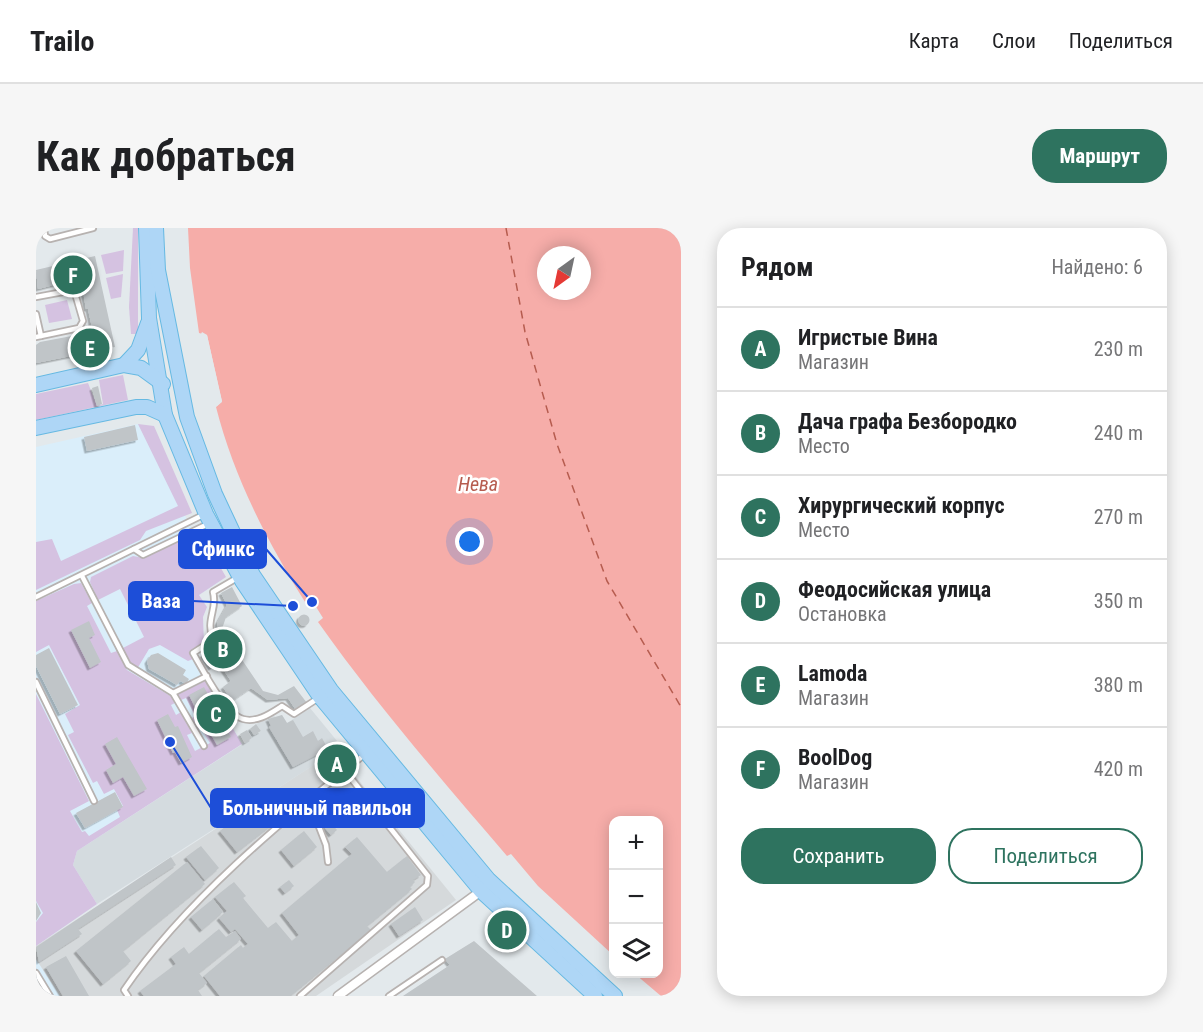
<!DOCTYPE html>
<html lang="ru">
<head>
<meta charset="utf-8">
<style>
	:root { --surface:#fff; --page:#f6f6f6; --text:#202124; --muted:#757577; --line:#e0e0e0; --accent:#2e735f }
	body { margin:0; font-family:"Roboto Condensed",sans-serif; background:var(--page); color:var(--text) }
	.controls { position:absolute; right:18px; bottom:18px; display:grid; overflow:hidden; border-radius:12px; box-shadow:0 3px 15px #0003 }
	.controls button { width:54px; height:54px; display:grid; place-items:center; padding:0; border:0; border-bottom:2px solid var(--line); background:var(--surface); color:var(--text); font:30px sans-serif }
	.compass { position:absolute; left:501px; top:18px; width:54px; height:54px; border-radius:50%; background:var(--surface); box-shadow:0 3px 15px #0003; rotate:213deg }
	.you { position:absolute; left:434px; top:314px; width:21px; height:21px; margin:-15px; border:4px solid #fff; border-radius:50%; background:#1a73e8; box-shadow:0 0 0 9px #1a73e833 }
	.badge { display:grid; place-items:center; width:39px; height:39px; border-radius:50%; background:var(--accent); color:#fff; font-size:20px; font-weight:700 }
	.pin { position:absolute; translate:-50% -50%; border:3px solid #fff; box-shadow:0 2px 6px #0006 }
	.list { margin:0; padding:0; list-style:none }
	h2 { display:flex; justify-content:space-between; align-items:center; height:78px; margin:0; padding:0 24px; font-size:26px }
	h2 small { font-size:20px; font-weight:400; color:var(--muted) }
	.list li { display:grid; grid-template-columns:39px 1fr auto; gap:18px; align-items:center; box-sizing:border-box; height:84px; padding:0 24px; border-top:2px solid var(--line) }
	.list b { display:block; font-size:22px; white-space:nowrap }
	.list p { margin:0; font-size:20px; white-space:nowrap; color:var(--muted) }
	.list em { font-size:20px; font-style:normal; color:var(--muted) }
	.actions { display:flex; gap:12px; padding:18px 24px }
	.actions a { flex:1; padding:14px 0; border:2px solid var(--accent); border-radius:24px; text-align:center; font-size:21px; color:var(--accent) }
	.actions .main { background:var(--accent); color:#fff }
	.icon { flex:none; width:33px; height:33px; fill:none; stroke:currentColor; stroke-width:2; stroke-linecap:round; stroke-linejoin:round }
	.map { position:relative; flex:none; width:645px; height:768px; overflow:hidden; border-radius:24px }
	header { display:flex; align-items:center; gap:36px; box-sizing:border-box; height:84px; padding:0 30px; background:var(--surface); border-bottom:2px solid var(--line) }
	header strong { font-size:28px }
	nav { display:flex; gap:33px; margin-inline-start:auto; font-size:21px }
	.intro { display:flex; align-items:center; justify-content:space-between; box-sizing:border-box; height:144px; padding:0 36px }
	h1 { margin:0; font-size:42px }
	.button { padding:15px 27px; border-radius:24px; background:var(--accent); color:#fff; font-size:21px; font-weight:700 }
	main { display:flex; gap:36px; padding:0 36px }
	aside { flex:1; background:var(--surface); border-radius:24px; box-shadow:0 3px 15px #0003 }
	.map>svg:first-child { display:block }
</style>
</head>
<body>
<header>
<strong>Trailo</strong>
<nav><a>Карта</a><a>Слои</a><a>Поделиться</a></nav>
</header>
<div class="intro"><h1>Как добраться</h1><a class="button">Маршрут</a></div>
<main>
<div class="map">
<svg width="645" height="768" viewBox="0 0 645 768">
	<defs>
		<filter id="shadow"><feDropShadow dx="-2.5" dy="2.5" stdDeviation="0" flood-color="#0004"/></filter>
	</defs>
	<rect width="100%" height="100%" fill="#e3e9ec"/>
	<g fill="#daeefa">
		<polygon points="102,196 183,354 163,367 171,379 167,389 168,416 153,425 206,516 41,623 37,637 61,676 0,718 0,219"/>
		<polygon points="0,731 24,768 0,768"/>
	</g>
	<polygon fill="#d5d9db" points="299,523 420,672 280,768 24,768 0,731 0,718"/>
	<polygon fill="#d4dbdf" points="274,480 306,519 61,676 37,637 41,623 216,510 211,502 214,501 219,507 225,503 220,496 238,488 240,490 246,487 251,495"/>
	<g fill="#d5c2e1">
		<polygon points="97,0 102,0 102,106 95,106 93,79"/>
		<polygon points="88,22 87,43 70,46 65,27"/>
		<polygon points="87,46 85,69 75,71 70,50"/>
		<polygon points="31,72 36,91 13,95 9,77"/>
		<polygon points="87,147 92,172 0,192 0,166 52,155 61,178 67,176 63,152"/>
		<polygon points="102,196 118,198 156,285 110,303 104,312 0,362 0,314 16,311 25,333 142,278"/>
		<polygon points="163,302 190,349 163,367 171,379 167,389 168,416 153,424 157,431 152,433 124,417 113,421 101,441 94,436 87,420 108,409 84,361 62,372 54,354 55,349 97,328 108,330"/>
		<polygon points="45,355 56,375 51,378 75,425 81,423 91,442 136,469 139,475 135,477 140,487 145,484 156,505 151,507 159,523 174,515 165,500 162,501 156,490 159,488 150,470 145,472 142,466 169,453 206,516 41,623 37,637 61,676 0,718 0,694 7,685 0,673 0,466 53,573 34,583 46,604 49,603 53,608 84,589 81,582 87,578 78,561 68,566 61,553 57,555 32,507 38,504 29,486 44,477 13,417 0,424 0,373 38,356"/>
	</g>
	<path fill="#f6ada9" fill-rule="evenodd" d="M152 0H645V768H625L599 746H622V592H578L577 727 502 658 475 626 471 628C406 552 340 476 282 394L287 390 277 374 271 377C232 315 198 250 180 179L186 173 171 107 163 105 154 40ZM510 27H546V63H510Z"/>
	<polygon fill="#e3e9ec" points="166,104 171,107 186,174 180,179 183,173 168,109 164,108"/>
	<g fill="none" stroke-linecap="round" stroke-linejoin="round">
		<polyline stroke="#b65c4f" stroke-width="1.5" stroke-dasharray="8 6" stroke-linecap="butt" points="470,0 489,104 521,216 571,353 645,479"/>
	</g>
	<g fill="#c0c5c8" filter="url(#shadow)">
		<polygon points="59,28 79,119 0,135 0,117 4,114 57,104 52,81 50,81 45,50 2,61 0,42"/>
		<polygon points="62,158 66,176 61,178 56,160"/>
		<polygon points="99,197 102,212 51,223 48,209"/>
		<polygon points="196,359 206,378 190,389 187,398 190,408 227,463 242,467 258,458 271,475 260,482 252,470 232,472 215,460 196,473 187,459 195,453 183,435 175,440 166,427 186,415 181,395 191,377 185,365"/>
		<circle cx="268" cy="392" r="5.5"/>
		<polygon points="53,393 59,407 53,410 65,434 54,440 35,402"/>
		<polygon points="13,420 42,477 24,486 0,438 0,427"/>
		<polygon points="122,425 150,442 147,447 153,451 150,456 144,453 141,457 113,441 111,433 115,427"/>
		<polygon points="168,459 195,509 181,517 172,501 170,502 153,467"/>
		<polygon points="132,486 139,499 142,498 156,529 145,535 139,524 137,525 121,492"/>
		<polygon points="246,487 251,495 257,492 267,509 277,503 282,513 286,510 292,521 257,539 233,499 235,498 232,491"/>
		<polygon points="220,496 225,503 218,507 214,501"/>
		<polygon points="211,502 216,510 209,515 204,506"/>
		<polygon points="81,509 111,561 98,568 87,549 77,555 70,542 80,536 69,516"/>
		<polygon points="300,526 310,538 292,552 282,540"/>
		<polygon points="79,564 87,579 49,600 40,585"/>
		<polygon points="220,575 237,596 201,624 184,603"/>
		<polygon points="294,594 301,602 295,607 288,599"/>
		<polygon points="268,603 281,619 258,638 245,622"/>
		<polygon points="321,609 351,644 371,628 385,647 377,652 379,654 374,659 376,661 331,698 335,702 254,768 184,768 168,748 205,717 207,720 212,716 199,701 195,704 183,690 191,683 179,669 198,654 210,668 207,670 232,700 240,694 256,713 263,707 246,685 316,626 309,619"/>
		<polygon points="165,618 183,640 169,652 150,629"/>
		<polygon points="135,629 140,637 42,701 46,706 3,734 0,719"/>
		<polygon points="151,634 169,656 87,723 95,733 67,756 40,723"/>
		<polygon points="253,652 258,658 249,665 244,659"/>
		<polygon points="177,671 187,684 166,702 155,689"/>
		<polygon points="0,674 5,685 0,693"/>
		<polygon points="379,679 387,692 363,708 355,696"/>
		<polygon points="183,701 190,709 199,703 205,711 163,745 171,755 162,762 166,768 108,768 104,763 140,736 135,729 148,719 153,726"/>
		<polygon points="438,713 501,768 367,768 414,737 409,731"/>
		<polygon points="30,728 53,768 27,768 10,739"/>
	</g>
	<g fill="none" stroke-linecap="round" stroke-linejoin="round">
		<defs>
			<g id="service">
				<polyline points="8,0 9,8 14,11 57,0"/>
				<polyline points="0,69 38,62 47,93 43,100 0,109"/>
				<polyline points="0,86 5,108"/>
				<polyline points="98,321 107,327 174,295"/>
				<polyline points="46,348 92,437 137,465 168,518"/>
				<path d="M201 350 177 364C182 381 169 391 177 412L157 425C167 442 189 486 207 491 221 495 235 485 246 478L258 486 281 471"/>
				<polyline points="0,369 167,287"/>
				<polyline points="0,454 58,573"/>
				<polyline points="137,465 171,448"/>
				<polyline points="273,573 290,617 292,634"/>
				<polyline points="0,745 14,768"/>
				<path d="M92 768 88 762C147 675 247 592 328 527"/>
				<polyline points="264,768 391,657 392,648 310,544"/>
				<polyline points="353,768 406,732"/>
			</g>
			<polyline id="minor" points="302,768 445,663"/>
			<g id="primary">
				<polyline points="110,0 113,90 129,187 170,286 206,353 284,469 445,663 559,768"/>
				<polyline points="120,0 122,42 151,189 179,266 217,347 295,462 453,652 579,768"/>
				<polyline points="88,137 102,122 112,95"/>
				<polyline points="0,157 88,137 105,140 127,156"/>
				<polyline points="0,200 100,179 111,179 129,187"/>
			</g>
		</defs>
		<use href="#service" stroke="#b7b2b0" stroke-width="8"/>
		<use href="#minor" stroke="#b7b2b0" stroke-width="11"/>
		<use href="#primary" stroke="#66b9e2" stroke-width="16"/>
		<use href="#service" stroke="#fff" stroke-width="4.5"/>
		<use href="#minor" stroke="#fff" stroke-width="8"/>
		<use href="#primary" stroke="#aed6f6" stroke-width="14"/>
	</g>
	<g text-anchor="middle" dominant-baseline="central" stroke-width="5" stroke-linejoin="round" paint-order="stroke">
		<g font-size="20" font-style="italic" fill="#b65c4f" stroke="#fff">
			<text x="442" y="256">Нева</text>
		</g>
	</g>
	<path fill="none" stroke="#1d4ed8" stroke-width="2" d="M276 374L230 321M257 378L157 373M134 514L175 580"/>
	<g fill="#1d4ed8" stroke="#fff" stroke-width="2">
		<circle cx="276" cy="374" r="6"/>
		<circle cx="257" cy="378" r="6"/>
		<circle cx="134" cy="514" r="6"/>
	</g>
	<g fill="#1d4ed8" stroke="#1d4ed8" stroke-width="2">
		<rect x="143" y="302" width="87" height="38" rx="6"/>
		<rect x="93" y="354" width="64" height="38" rx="6"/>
		<rect x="175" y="561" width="213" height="38" rx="6"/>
	</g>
	<g font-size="20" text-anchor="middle" font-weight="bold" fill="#fff">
		<text x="187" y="328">Сфинкс</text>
		<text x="125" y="380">Ваза</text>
		<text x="281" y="587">Больничный павильон</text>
	</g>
</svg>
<div class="controls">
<button>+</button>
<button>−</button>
<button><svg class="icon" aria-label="layers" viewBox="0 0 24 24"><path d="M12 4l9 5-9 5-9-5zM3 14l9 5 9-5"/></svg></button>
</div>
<svg class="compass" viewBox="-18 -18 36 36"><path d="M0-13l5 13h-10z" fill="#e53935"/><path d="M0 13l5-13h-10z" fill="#757577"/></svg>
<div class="you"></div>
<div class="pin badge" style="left:301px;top:536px">A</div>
<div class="pin badge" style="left:187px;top:421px">B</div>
<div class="pin badge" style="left:180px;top:486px">C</div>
<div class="pin badge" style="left:471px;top:702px">D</div>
<div class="pin badge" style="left:54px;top:120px">E</div>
<div class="pin badge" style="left:37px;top:47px">F</div>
</div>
<aside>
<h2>Рядом<small>Найдено: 6</small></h2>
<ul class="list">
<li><span class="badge">A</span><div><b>Игристые Вина</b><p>Магазин</p></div><em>230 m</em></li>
<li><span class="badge">B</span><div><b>Дача графа Безбородко</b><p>Место</p></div><em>240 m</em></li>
<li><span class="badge">C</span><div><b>Хирургический корпус</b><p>Место</p></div><em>270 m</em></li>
<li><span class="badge">D</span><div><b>Феодосийская улица</b><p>Остановка</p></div><em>350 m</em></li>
<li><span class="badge">E</span><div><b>Lamoda</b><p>Магазин</p></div><em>380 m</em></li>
<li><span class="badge">F</span><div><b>BoolDog</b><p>Магазин</p></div><em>420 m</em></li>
</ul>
<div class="actions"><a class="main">Сохранить</a><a>Поделиться</a></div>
</aside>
</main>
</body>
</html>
